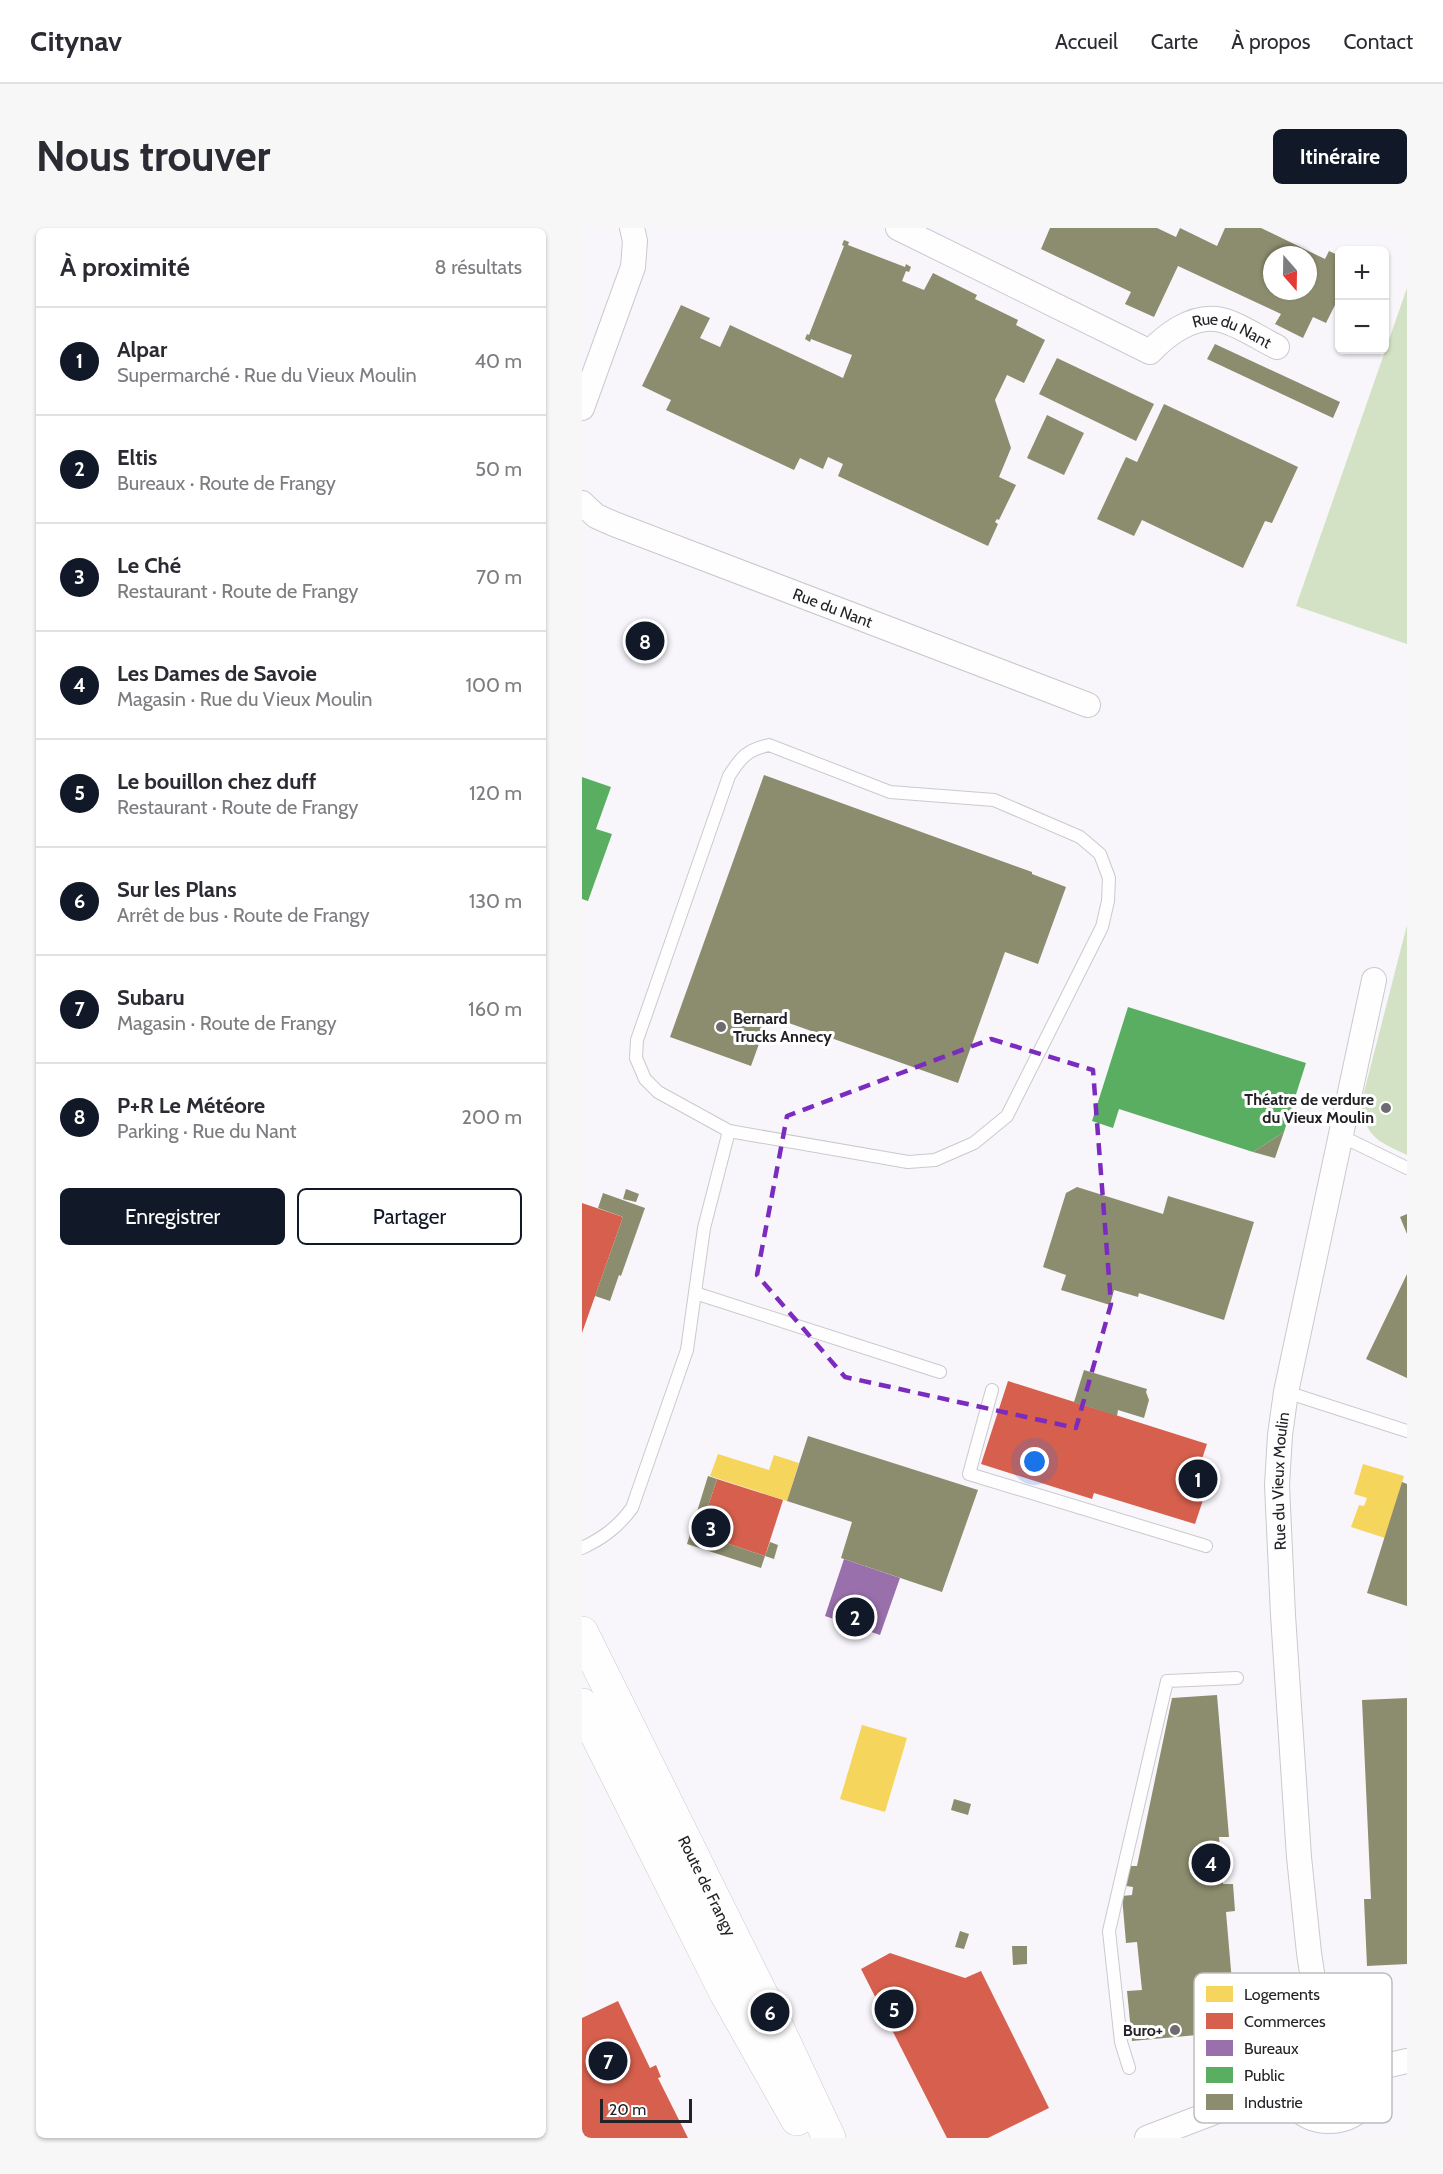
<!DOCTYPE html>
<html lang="fr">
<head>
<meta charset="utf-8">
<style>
	:root { --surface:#fff; --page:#f7f7f7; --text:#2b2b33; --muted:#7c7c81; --line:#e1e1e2; --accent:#111827 }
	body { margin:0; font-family:Cabin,sans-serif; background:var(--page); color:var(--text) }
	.controls { position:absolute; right:18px; top:18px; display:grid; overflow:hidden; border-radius:9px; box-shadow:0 2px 4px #0004 }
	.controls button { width:54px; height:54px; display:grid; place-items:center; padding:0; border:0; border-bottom:2px solid var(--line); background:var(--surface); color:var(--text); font:30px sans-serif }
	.compass { position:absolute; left:681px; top:18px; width:54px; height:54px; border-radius:50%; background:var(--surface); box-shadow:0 2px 4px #0004; rotate:160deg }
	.scale { position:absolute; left:18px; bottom:15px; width:92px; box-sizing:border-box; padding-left:6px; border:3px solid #232226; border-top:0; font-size:16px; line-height:21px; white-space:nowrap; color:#232226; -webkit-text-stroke:4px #fff; paint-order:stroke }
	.you { position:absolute; left:453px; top:1234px; width:21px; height:21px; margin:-15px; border:4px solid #fff; border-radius:50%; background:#1a73e8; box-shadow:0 0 0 9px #1a73e833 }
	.badge { display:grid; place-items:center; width:39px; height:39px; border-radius:50%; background:var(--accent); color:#fff; font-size:20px; font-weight:700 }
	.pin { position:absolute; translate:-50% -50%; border:3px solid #fff; box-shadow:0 2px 6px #0006 }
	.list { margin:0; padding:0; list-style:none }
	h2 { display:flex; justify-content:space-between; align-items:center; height:78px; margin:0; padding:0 24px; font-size:26px }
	h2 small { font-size:20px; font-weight:400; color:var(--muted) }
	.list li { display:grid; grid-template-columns:39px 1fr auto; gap:18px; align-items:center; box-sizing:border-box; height:108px; padding:0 24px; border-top:2px solid var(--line) }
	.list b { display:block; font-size:22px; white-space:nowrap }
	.list p { margin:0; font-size:20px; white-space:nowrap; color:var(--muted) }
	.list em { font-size:20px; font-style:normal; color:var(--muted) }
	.actions { display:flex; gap:12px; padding:18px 24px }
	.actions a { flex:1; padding:14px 0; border:2px solid var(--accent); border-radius:9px; text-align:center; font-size:21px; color:var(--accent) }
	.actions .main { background:var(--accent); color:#fff }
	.map { position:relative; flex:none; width:825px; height:1910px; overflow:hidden; border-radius:9px }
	header { display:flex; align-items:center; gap:36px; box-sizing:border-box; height:84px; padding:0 30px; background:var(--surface); border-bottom:2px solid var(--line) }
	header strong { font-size:28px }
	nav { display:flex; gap:33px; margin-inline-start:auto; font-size:21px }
	.intro { display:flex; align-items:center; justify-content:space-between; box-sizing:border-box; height:144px; padding:0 36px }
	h1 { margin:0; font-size:42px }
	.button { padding:15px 27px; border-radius:9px; background:var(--accent); color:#fff; font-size:21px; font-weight:700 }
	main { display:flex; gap:36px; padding:0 36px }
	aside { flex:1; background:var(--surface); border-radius:9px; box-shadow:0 2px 4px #0004 }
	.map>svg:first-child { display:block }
</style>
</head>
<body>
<header>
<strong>Citynav</strong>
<nav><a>Accueil</a><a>Carte</a><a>À propos</a><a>Contact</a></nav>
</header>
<div class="intro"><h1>Nous trouver</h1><a class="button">Itinéraire</a></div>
<main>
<aside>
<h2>À proximité<small>8 résultats</small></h2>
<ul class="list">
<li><span class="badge">1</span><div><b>Alpar</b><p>Supermarché · Rue du Vieux Moulin</p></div><em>40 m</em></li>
<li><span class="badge">2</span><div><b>Eltis</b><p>Bureaux · Route de Frangy</p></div><em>50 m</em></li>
<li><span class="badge">3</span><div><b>Le Ché</b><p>Restaurant · Route de Frangy</p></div><em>70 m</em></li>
<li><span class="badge">4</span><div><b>Les Dames de Savoie</b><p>Magasin · Rue du Vieux Moulin</p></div><em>100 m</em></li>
<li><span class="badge">5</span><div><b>Le bouillon chez duff</b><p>Restaurant · Route de Frangy</p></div><em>120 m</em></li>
<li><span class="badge">6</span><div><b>Sur les Plans</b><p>Arrêt de bus · Route de Frangy</p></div><em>130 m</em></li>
<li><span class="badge">7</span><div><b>Subaru</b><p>Magasin · Route de Frangy</p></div><em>160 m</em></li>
<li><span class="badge">8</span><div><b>P+R Le Météore</b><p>Parking · Rue du Nant</p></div><em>200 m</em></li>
</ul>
<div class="actions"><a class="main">Enregistrer</a><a>Partager</a></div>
</aside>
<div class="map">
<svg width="825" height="1910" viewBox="0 0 825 1910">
	<rect width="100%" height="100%" fill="#f8f6fb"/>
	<g fill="#d3e1c5">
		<polygon points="825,60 825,416 714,378"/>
		<path d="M825 697V927C796 913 784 910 779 876Z"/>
	</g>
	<g fill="#f6d55c">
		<polygon points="136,1226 187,1242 192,1227 217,1235 205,1273 128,1248"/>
		<polygon points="781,1236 822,1248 803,1310 769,1299 777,1277 782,1278 785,1270 772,1266"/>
		<polygon points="280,1497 325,1510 303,1584 258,1571"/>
	</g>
	<g fill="#d6604d">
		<polygon points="0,975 41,989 0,1105"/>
		<polygon points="426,1153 625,1216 618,1237 627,1254 613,1296 512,1265 510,1271 399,1236"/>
		<polygon points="135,1251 201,1272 183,1328 117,1306"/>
		<polygon points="308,1725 383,1750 399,1743 467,1880 406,1910 365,1910 279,1741"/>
		<polygon points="36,1773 68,1840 74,1837 79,1849 76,1850 106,1910 3,1910 0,1904 0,1790"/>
	</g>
	<polygon fill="#9970ab" points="262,1331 318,1350 298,1407 243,1388"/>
	<g fill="#5aae61">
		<polygon points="0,549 29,559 14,601 30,606 6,673 0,671"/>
		<polygon points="546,779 724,835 702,904 671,924 537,881 531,900 510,893"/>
	</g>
	<g fill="#8c8c6e" fill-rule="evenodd">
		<path d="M468 0H575L594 9 598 0 635 18 643 0H679L743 31 747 23 758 28V67L744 95 731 89 721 110 693 96 699 86 596 38 572 89 543 76 549 64 459 21ZM690 27H726V63H690Z"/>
		<polygon points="262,12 267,14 266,17 323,39 324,36 329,39 327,44 324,43 320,53 342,62 351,45 395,67 393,71 436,92 434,97 463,112 442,155 425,147 413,172 429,220 417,249 434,257 417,292 415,291 413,294 416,296 406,318 256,248 261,236 246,229 241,241 218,230 212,242 84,182 89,172 60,158 99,77 128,90 118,110 138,119 148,97 261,150 270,127 229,111 228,114 223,111 225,106 227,107 262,18 260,17"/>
		<polygon points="633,116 758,174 751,190 625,131"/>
		<polygon points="475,130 572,176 554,213 457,166"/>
		<polygon points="582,176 716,239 690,295 683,293 661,340 560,292 552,308 515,291 544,229 555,234"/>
		<polygon points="465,187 502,205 482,247 445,230"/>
		<polygon points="182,547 450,644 450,646 484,659 456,736 423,724 376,855 187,788 169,838 88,809"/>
		<polygon points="702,904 693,930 671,924"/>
		<polygon points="495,959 581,986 586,968 672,994 642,1092 557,1065 556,1069 532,1062 528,1077 479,1062 484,1047 461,1039 484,965"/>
		<polygon points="44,961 57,966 54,974 41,971"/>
		<polygon points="21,965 63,980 39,1048 37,1047 28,1073 13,1068 41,989 16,980"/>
		<polygon points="825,986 825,1006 818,989"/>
		<polygon points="825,1046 825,1150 784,1131"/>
		<polygon points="502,1142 565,1161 564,1164 567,1172 562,1190 536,1182 535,1188 492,1174"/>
		<polygon points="226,1208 396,1262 360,1364 259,1330 270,1294 205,1273"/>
		<polygon points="126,1248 135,1251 117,1306 183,1328 179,1340 105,1316"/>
		<polygon points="820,1254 825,1256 825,1378 785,1365"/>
		<polygon points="188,1314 196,1317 192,1331 183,1328"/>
		<polygon points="635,1467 647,1609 637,1609 641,1656 651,1656 653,1683 644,1684 650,1754 643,1755 644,1769 626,1806 550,1813 545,1763 560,1762 555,1714 544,1715 540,1668 550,1667 551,1659 544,1658 548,1638 555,1638 590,1470"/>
		<polygon points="825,1470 825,1736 785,1738 782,1671 789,1671 780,1472"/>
		<polygon points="372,1571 389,1576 386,1587 369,1582"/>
		<polygon points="378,1703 387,1706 382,1721 373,1719"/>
		<polygon points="430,1718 445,1718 445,1736 431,1737"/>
	</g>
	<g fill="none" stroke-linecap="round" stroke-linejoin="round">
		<defs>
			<g id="service">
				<path d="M187 517 308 564 412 572 498 609 518 626 527 650 526 673 520 699 425 888 392 915 353 932 326 934 147 903 76 864 63 851 54 830 55 812 147 548C159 529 165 522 187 517Z"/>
				<polyline points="759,908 825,940"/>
				<polyline points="113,1065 358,1144"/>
				<polyline points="410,1162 387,1246 624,1318"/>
				<polyline points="704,1164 825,1203"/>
				<path d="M0 1320C21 1310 36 1299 50 1280L105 1122 122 1000 147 903"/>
				<polyline points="547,1840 539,1814 527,1703 585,1453 655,1450"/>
			</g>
			<g id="minor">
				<path id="s1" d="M316 0 568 124C584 107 609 88 634 91 653 93 678 111 695 119"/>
				<polyline points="0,180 51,39 53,13 50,0"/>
				<path id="s2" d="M0 275 14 288 32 296 506 477"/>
				<circle cx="747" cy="1845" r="48"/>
				<path id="s3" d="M738 1797 727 1725 717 1629 701 1387 695 1257 698 1207 704 1164 792 752"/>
				<polyline points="795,1840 825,1833"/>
				<polyline points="565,1910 630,1885 701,1861"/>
			</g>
			<g id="secondary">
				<path id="s4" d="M0 1405 188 1784 247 1910"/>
				<polyline points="0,1477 144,1765 215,1891"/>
			</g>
		</defs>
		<use href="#service" stroke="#cac9cd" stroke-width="14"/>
		<use href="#minor" stroke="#cac9cd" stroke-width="26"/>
		<use href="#secondary" stroke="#cac9cd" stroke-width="34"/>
		<use href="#service" stroke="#fefefe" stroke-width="12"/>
		<use href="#minor" stroke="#fefefe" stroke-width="24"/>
		<use href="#secondary" stroke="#fefefe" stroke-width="33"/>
	</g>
	<path fill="none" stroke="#7b2cbf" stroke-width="4.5" stroke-dasharray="12 8" stroke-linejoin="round" d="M409 811 511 842 529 1076 494 1200 263 1149 175 1047 205 888Z"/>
	<g fill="#6e6c71" stroke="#fff" stroke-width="2">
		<circle cx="139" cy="799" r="6"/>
		<circle cx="804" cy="880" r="6"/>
		<circle cx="593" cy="1802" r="6"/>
	</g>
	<g text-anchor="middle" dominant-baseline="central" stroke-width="6" stroke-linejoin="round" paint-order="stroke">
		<g font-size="16" fill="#232226" stroke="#fff">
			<text stroke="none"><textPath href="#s1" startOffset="375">Rue du Nant</textPath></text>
			<text stroke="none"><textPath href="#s2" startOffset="273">Rue du Nant</textPath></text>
			<text stroke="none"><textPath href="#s3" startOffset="546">Rue du Vieux Moulin</textPath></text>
			<text stroke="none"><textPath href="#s4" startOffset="282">Route de Frangy</textPath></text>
		</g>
		<g font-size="16" font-weight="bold" fill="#232226" stroke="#fff" text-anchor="end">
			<text x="151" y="790" text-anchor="start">Bernard<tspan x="151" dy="18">Trucks Annecy</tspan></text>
			<text x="792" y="871">Théatre de verdure<tspan x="792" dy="18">du Vieux Moulin</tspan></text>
			<text x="581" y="1802">Buro+</text>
		</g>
	</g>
	<rect x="612" y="1745" width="198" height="150" rx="9" fill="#fff" stroke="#bdbdbe" stroke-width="1.5"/>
	<rect x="624" y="1758" width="27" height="16" fill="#f6d55c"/>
	<rect x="624" y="1785" width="27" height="16" fill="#d6604d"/>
	<rect x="624" y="1812" width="27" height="16" fill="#9970ab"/>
	<rect x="624" y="1839" width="27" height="16" fill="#5aae61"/>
	<rect x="624" y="1866" width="27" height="16" fill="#8c8c6e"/>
	<g font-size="16" fill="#232226">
		<text x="662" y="1772">Logements</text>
		<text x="662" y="1799">Commerces</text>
		<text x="662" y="1826">Bureaux</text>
		<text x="662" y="1853">Public</text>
		<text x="662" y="1880">Industrie</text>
	</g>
</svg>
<div class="controls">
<button>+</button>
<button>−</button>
</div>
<svg class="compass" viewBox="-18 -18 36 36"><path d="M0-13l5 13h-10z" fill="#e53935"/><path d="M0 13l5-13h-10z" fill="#7c7c81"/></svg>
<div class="scale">20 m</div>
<div class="you"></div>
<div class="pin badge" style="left:616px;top:1251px">1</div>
<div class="pin badge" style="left:273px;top:1389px">2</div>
<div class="pin badge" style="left:129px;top:1300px">3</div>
<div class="pin badge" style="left:629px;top:1635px">4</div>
<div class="pin badge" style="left:312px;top:1781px">5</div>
<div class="pin badge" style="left:188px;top:1784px">6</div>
<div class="pin badge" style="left:26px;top:1833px">7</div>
<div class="pin badge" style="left:63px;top:413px">8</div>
</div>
</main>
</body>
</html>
